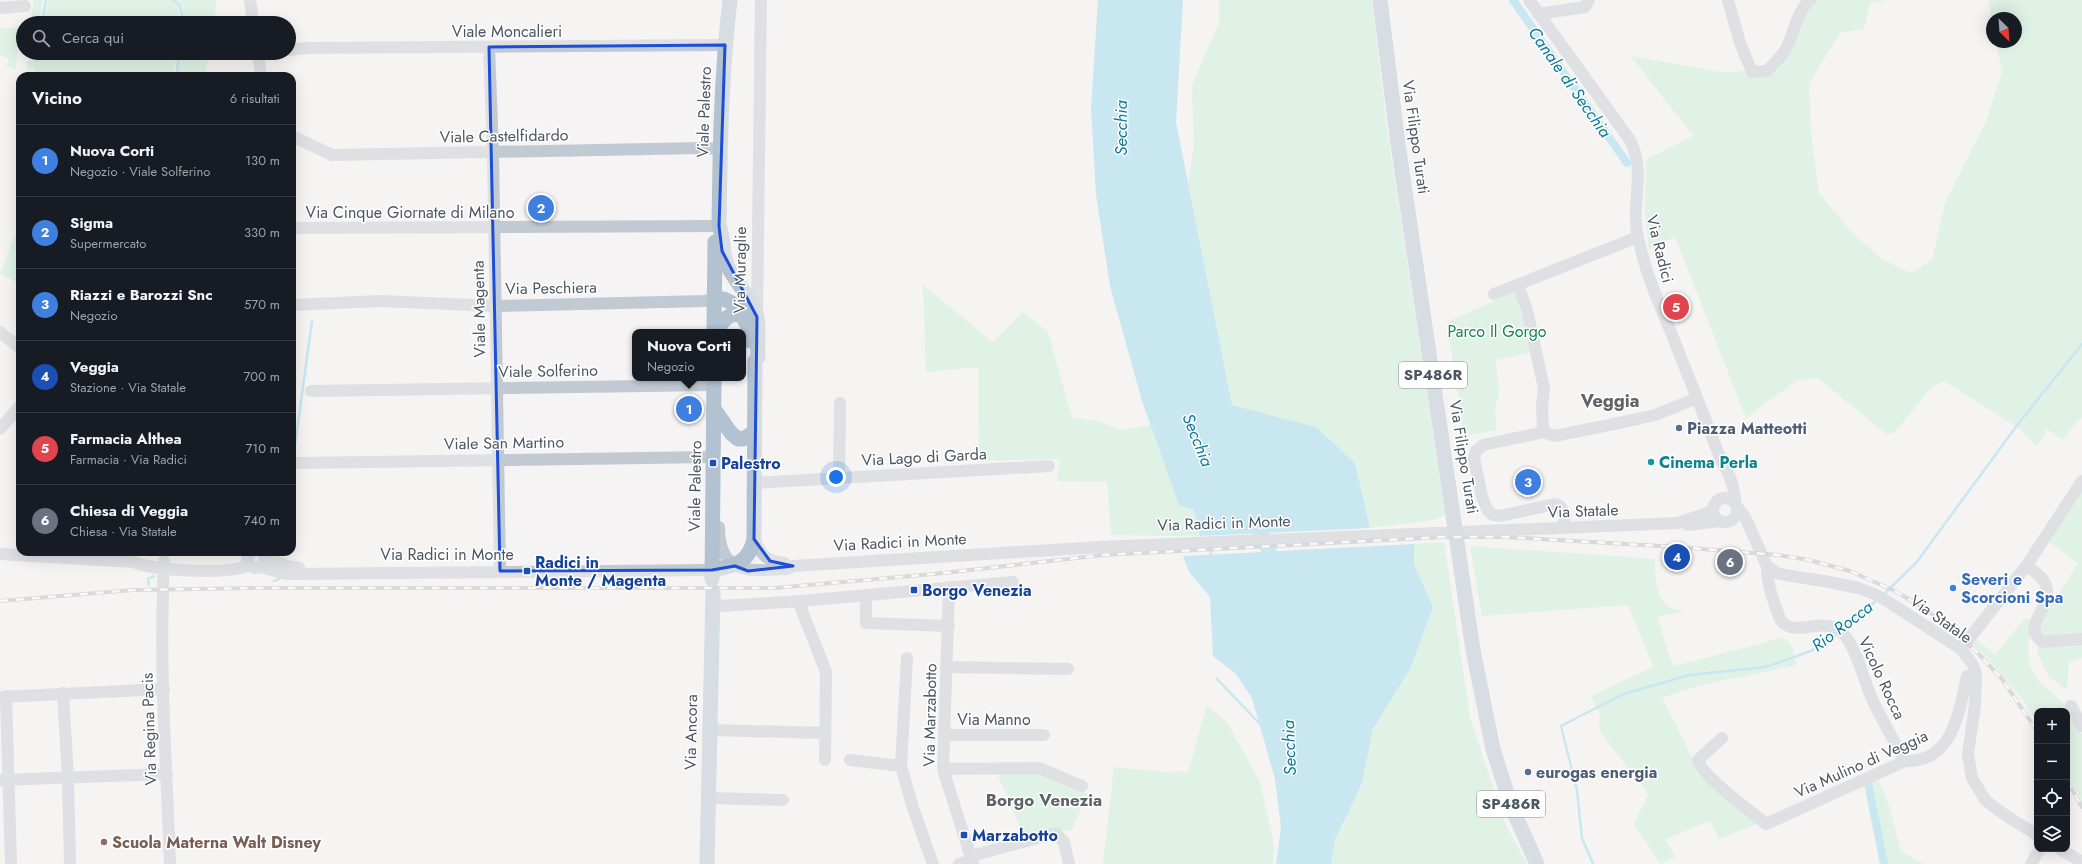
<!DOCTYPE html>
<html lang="it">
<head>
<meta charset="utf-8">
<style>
	:root { --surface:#171b24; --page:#242831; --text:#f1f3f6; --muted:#9ea1a6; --line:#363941; --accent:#2563eb }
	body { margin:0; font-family:Jost,sans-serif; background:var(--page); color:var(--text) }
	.controls { position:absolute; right:12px; bottom:12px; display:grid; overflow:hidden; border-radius:8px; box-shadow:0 4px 16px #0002 }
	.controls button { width:36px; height:36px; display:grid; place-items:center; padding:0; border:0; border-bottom:1px solid var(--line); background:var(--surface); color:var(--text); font:20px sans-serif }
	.compass { position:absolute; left:1986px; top:12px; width:36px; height:36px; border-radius:50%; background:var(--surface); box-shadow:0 4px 16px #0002; rotate:155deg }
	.you { position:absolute; left:836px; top:477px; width:14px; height:14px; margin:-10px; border:3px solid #fff; border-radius:50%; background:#1a73e8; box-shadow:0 0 0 6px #1a73e833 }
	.badge { display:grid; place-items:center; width:26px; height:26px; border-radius:50%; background:var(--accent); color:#fff; font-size:13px; font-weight:700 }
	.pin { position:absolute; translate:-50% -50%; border:2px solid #fff; box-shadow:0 1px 4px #0006 }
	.popup { position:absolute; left:632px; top:329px; width:114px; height:52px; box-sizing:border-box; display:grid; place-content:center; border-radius:8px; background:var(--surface); filter:drop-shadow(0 1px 3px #0005); font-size:13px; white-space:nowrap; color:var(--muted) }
	.popup b { font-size:15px; color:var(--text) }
	.popup::after { content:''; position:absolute; left:50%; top:100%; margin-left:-8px; border:8px solid transparent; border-top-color:var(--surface) }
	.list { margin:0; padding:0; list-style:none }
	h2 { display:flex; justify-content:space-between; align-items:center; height:52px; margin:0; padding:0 16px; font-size:17px }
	h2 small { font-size:13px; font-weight:400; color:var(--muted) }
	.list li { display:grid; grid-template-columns:26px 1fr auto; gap:12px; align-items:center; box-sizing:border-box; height:72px; padding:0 16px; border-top:1px solid var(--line) }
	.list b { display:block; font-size:15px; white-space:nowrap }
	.list p { margin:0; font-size:13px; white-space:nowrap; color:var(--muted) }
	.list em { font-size:13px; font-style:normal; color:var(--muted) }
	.icon { flex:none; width:22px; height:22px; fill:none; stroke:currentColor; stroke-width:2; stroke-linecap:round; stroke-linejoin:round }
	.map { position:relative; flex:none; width:2082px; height:864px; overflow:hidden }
	.search { position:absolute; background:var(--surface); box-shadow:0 4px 16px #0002; left:16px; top:16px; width:280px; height:44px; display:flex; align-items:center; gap:10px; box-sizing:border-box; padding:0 14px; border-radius:22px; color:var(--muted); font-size:15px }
	.panel { position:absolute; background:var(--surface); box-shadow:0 4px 16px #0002; left:16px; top:72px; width:280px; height:484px; border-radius:12px }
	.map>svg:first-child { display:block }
</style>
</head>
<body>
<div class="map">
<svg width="2082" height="864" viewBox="0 0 2082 864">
	<rect width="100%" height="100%" fill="#f5f3f3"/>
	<g fill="#c3f1d5">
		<polygon points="34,0 43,0 39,23 30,23"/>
		<polygon points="48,0 171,0 177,6 183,23 44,23"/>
		<polygon points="175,0 217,0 213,23 187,23 180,5"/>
		<polygon points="1219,0 1372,0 1386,121 1445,515 1434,520 1370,528 1355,463 1316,427 1232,405 1188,183 1194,146 1192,85 1219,23"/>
		<polygon points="1810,0 1887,0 1870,3 1864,29 1840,33 1809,84 1811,133 1819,193 1853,234 1882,259 1910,273 1932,260 1945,203 1985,124 2002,72 1996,42 2016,42 2016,18 1992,18 1992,21 1988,0 2082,0 2082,419 2080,418 2062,440 2047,429 2037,447 2020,429 1944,381 1932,387 1895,432 1886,434 1818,378 1797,380 1746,418 1675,237 1649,249 1645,212 1646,160 1693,136 1631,56 1720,72 1767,71"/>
		<polygon points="19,27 16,70 6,66 9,59 0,55 0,29"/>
		<polygon points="41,53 177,53 174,68 175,74 179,76 35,76 34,69 27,69 27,62"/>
		<polygon points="181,53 209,53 205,76 186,76 179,72 177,68"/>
		<polygon points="20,203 20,284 0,274 18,226"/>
		<polygon points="923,285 993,342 1023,312 1048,332 1072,418 1099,421 1120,430 1151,425 1179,505 1194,510 1200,536 1111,535 1107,482 1057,481 1060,459 979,461 978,367 926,372"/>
		<polygon points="1515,292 1532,352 1496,360 1499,393 1495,409 1496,430 1464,436 1447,322"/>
		<polygon points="2082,489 2082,658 2069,661 2067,690 2049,677 2038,655 2038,645 2040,624 2078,563 2048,541"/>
		<polygon points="1444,542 1470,717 1504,821 1527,864 1331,864 1335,840 1362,783 1373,729 1410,669 1433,607 1414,564 1414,544"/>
		<path d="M1470 546 1655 559C1655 576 1655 599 1672 609 1676 610 1682 610 1685 611L1657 617 1671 660 1675 666C1711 656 1747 648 1783 637L1793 647 1796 665C1751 676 1705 681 1662 698L1692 757 1696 772 1759 823 1719 839 1710 821 1666 839 1675 857 1660 864 1634 824 1648 794 1599 730 1600 713 1591 696 1653 667 1628 605 1482 616Z"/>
		<path d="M2025 618 2032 621 2028 647 2030 666 2038 680 2069 709 2082 734V801L2067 775V711H2037V723C2020 692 1996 668 1972 643L1975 638 1995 655Z"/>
		<polygon points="1207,705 1228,724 1260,782 1274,844 1273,864 1103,864 1114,767 1174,773 1175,771 1188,772"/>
		<polygon points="1035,771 1088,794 1071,831 1053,830 1024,837 997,773"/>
		<polygon points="1878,779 1889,806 1901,851 1924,864 1886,864 1871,781"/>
	</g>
	<g fill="#90daee">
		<polygon points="1098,0 1183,0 1176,122 1232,405 1316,427 1355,463 1370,528 1200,536 1194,510 1179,505 1142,401 1110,286 1096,195 1091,108"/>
		<polygon points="1414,544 1414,564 1433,607 1410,669 1373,729 1362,783 1335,840 1331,864 1276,864 1281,827 1275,779 1252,698 1236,674 1213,656 1210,597 1189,572 1183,556"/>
	</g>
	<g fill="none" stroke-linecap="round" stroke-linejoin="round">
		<g stroke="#90daee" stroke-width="2.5">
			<polyline points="173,0 179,5 185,23"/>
			<polyline points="42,23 46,0"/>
			<polyline points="179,53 177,72 184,76"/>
			<polyline points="35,55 38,53"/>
			<polyline points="293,460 312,321"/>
			<polyline points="1210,557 1212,546"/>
			<polyline points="274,581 279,579"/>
			<polyline points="149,585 148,579 154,576"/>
			<polyline points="1883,595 1916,563 2018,424 2082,344"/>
			<polyline points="1844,629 1877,600"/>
			<polyline points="1217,679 1261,725"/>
			<polyline points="1593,864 1582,838 1577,790 1561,726 1623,694 1690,675 1766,667 1811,651 1838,633"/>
		</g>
		<g stroke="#90daee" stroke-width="8">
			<polyline points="1513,0 1627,163"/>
			<polyline points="1868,783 1884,864"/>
		</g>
		<polyline stroke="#90daee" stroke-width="15" points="1259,528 1277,570"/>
		<g stroke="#c1cad2" stroke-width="12">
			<polyline points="250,0 253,23"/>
			<path d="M1529 0 1630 140C1647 174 1630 202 1638 238 1645 271 1659 304 1672 335 1689 378 1706 420 1722 463 1730 473 1735 490 1735 503"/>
			<path d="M1728 0 1740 43 1752 72 1767 71C1773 64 1783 56 1787 47 1794 32 1797 11 1810 0"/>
			<polyline points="0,8 25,6"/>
			<polyline points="1538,14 1585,7 1589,0"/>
			<polyline points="489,47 493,152 500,571"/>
			<polyline points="289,50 306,48 725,45"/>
			<polyline points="258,53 261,76"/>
			<polyline points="292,136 332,155 701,148 720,149"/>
			<polyline points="292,228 719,226"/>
			<polyline points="1518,285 1527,310 1544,388 1542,406 1543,428 1540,433 1483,445 1476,451 1474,458 1482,497 1488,511 1493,515 1500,516 1555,504 1560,506 1565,515 1563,528"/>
			<polyline points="1494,294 1638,237"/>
			<polyline points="292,305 380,301 496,306 705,301 715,298"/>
			<polyline points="757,314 761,0"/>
			<polyline points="0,332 20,348"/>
			<polyline points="311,391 714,385"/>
			<polyline points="0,429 20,406"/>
			<polyline points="1541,431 1554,436 1614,424 1655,415 1697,398"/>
			<polyline points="296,463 713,457"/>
			<polyline points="839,478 840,403"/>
			<polyline points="754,483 1049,466"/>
			<circle cx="1725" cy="510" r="12"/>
			<polyline points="1737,507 1745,517 1767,566 1779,574 1824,581 1858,588 1874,594 1887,601 1961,649 1973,665 1976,674 1975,705 1968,754 1972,778 1986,801 2008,817 2037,835"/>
			<polyline points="1688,525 1720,521"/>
			<path d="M719 527C719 576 751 571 787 569L793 566 1100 547 1678 523 1713 511"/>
			<path d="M754 539C762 556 766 561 785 563"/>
			<polyline points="251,552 247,560 250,566 255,568"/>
			<path d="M0 554 134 562C153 571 230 575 249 565"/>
			<polyline points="264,558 288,566 299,568"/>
			<path d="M2027 565C2032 570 2040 575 2044 581 2057 603 2028 618 2036 635 2037 637 2040 640 2042 642L2082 639"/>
			<path d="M1767 566C1767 580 1770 592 1775 605 1777 609 1778 615 1780 619 1796 642 1826 610 1846 637 1859 655 1863 679 1872 699 1882 720 1894 741 1905 761"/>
			<polyline points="259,567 287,574 712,570"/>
			<polyline points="163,585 164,561"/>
			<polyline points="949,587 943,769 973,864"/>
			<path d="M163 592C160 683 167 774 170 864"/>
			<polyline points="866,595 866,623 949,626"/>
			<polyline points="712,601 721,606 801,601 1013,582"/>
			<polyline points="801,601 801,608 826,672 825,760"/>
			<polyline points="1961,649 2027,565 2082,481"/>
			<polyline points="907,658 901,766 913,808 933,864"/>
			<polyline points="947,667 1068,669"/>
			<polyline points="63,693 68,778 70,864"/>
			<polyline points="6,696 11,864"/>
			<polyline points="0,697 164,689"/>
			<polyline points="2071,706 2082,726"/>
			<polyline points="710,730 824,733"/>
			<polyline points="944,735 1044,735"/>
			<path d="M1722 738 1698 760C1701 776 1752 812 1766 824L1905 761C1953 763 1959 712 1967 676L1976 674"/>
			<polyline points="850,760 901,766"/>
			<polyline points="943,769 1039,768 1082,786"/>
			<polyline points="0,780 167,774"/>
			<polyline points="708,798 783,800"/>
			<polyline points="2060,849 2082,862"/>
			<polyline points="971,856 1056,833 1064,842 1069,864"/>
			<polyline points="959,864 972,860"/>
			<polyline points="2031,864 2040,849"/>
		</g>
		<g stroke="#b3c2d1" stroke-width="15">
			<polyline points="1380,0 1398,144 1473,650 1493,749 1511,806 1537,864"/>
			<path d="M715 298C727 297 742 309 750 318"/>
			<polyline points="714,332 715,242"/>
			<path d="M716 332C719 327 723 320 728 317 744 307 750 329 750 341"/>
			<polyline points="714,409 731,433 738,439 743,439 754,432"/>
			<path d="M712 570C733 566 749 564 754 539L755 361 758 357C757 345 759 330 757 317 753 299 736 283 728 267 721 253 725 239 719 226 720 150 721 75 730 0"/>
			<polyline points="712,579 714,378"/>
			<polyline points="707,864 713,591"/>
		</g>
		<defs>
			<g id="rail">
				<polyline points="0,601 133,590 261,588 775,588 944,573 1103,555 1443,537 1505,537 1677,547 1778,555 1809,560 1850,571 1897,592 1928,611 1974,649 2002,679 2037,731"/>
				<polyline points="2067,781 2082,807"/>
			</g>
		</defs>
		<use href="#rail" stroke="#b5b8bd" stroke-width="4"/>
		<use href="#rail" stroke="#fff" stroke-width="2.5" stroke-dasharray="8" stroke-linecap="butt"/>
	</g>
	<path d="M0 0H2082V864H0ZM725 45 719 226 722 251 757 317 754 539 770 561 793 566 748 571 735 566 712 570 500 571 489 47Z" fill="#f5f3f3" fill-opacity=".55" fill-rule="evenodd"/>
	<path fill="none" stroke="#1d4ed8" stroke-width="3" stroke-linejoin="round" d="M725 45 719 226 722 251 757 317 754 539 770 561 793 566 748 571 735 566 712 570 500 571 489 47Z"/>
	<g fill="#5c6f8a" stroke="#fff" stroke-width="1.5">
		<circle cx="1679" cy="428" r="4"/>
		<circle cx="1528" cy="772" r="4"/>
	</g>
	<circle fill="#0f9aa8" stroke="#fff" stroke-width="1.5" cx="1651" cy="462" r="4"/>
	<g fill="#1a4fb4" stroke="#fff" stroke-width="1.5">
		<rect x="709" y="459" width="8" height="8" rx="2"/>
		<rect x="523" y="567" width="8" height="8" rx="2"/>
		<rect x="910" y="586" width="8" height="8" rx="2"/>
		<rect x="960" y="831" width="8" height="8" rx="2"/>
	</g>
	<circle fill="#3f7fe0" stroke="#fff" stroke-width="1.5" cx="1953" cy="588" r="4"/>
	<circle fill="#8d6e63" stroke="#fff" stroke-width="1.5" cx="104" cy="842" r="4"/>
	<g text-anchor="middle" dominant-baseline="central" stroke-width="3" stroke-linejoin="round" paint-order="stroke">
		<g fill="#fff" stroke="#808990" stroke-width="1">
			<rect x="1399" y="362" width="68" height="26" rx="3"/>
			<rect x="1477" y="791" width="68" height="26" rx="3"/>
		</g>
		<g font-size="15" font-weight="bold" fill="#4a5661">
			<text x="1433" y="375">SP486R</text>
			<text x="1511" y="804">SP486R</text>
		</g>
		<g font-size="16" fill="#4a5661" stroke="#fff">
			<text x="507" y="31">Viale Moncalieri</text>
			<text transform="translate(704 112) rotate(-88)">Viale Palestro</text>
			<text transform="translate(504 136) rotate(-1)">Viale Castelfidardo</text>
			<text transform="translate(1416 137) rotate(82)">Via Filippo Turati</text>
			<text x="410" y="212">Via Cinque Giornate di Milano</text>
			<text transform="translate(1660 249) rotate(76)">Via Radici</text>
			<text transform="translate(740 270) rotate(-89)">Via Muraglie</text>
			<text transform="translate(551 288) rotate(-1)">Via Peschiera</text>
			<text transform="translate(479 309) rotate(-91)">Viale Magenta</text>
			<text transform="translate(548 371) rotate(-1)">Viale Solferino</text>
			<text transform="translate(504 443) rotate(-1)">Viale San Martino</text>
			<text transform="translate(924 457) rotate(-3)">Via Lago di Garda</text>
			<text transform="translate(1464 457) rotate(81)">Via Filippo Turati</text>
			<text transform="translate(695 486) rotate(-89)">Viale Palestro</text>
			<text transform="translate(1583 511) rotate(-2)">Via Statale</text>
			<text transform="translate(1224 523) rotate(-2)">Via Radici in Monte</text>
			<text transform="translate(900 542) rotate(-3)">Via Radici in Monte</text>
			<text x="447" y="554">Via Radici in Monte</text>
			<text transform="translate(1941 619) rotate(35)">Via Statale</text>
			<text transform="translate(1882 678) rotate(65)">Vicolo Rocca</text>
			<text transform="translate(930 715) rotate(-89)">Via Marzabotto</text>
			<text x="994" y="719">Via Manno</text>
			<text transform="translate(149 729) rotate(-92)">Via Regina Pacis</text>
			<text transform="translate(691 732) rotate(-89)">Via Ancora</text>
			<text transform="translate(1861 764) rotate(-24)">Via Mulino di Veggia</text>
		</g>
		<g font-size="16" fill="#17864f" stroke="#fff">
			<text x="1497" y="331">Parco Il Gorgo</text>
		</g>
		<g font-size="16" font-weight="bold" fill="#4e5e75" stroke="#fff" text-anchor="start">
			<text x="1687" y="428">Piazza Matteotti</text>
			<text x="1536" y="772">eurogas energia</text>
		</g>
		<g font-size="16" font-weight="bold" fill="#0d838f" stroke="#fff" text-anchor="start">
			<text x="1659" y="462">Cinema Perla</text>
		</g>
		<g font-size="16" font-weight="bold" fill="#164399" stroke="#fff" text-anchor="start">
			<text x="721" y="463">Palestro</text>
			<text x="535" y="562">Radici in<tspan x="535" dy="18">Monte / Magenta</tspan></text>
			<text x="922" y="590">Borgo Venezia</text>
			<text x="972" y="835">Marzabotto</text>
		</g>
		<g font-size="16" font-weight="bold" fill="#366cbe" stroke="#fff" text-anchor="start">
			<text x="1961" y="579">Severi e<tspan x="1961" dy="18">Scorcioni Spa</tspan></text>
		</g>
		<g font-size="16" font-weight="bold" fill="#785e54" stroke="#fff" text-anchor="start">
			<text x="112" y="842">Scuola Materna Walt Disney</text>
		</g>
		<g font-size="17" font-style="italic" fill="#0c7c9b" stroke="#fff">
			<text transform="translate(1570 82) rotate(55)">Canale di Secchia</text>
			<text transform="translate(1121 128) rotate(-90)">Secchia</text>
			<text transform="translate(1198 440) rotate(68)">Secchia</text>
			<text transform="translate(1842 626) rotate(-37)">Rio Rocca</text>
			<text transform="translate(1289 748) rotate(-92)">Secchia</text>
		</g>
		<g font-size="17" font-weight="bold" fill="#5f6368" stroke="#fff">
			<text x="1044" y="800">Borgo Venezia</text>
		</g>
		<g font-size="18" font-weight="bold" fill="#5f6368" stroke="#fff">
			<text x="1610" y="401">Veggia</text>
		</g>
	</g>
</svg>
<div class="controls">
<button>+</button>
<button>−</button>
<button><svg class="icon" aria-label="locate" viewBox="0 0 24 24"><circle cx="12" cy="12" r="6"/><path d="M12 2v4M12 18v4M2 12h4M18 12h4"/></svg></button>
<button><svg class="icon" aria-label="layers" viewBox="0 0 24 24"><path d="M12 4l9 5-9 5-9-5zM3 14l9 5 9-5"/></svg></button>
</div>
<svg class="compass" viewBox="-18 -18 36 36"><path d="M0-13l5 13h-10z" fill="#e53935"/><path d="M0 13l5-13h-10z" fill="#9ea1a6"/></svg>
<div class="you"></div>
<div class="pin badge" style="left:689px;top:409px;background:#3f7fe0">1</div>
<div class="popup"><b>Nuova Corti</b>Negozio</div>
<div class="pin badge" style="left:541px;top:208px;background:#3f7fe0">2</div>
<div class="pin badge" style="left:1528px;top:482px;background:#3f7fe0">3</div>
<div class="pin badge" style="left:1677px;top:557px;background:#1a4fb4">4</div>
<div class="pin badge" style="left:1676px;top:307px;background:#e0444e">5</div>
<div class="pin badge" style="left:1730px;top:562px;background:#6b7280">6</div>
<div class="search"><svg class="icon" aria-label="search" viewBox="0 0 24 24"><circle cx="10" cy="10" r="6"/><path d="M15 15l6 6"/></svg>Cerca qui</div>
<section class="panel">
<h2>Vicino<small>6 risultati</small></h2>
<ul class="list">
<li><span class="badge" style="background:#3f7fe0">1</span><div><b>Nuova Corti</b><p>Negozio · Viale Solferino</p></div><em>130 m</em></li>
<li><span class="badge" style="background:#3f7fe0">2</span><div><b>Sigma</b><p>Supermercato</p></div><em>330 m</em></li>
<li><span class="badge" style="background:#3f7fe0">3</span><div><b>Riazzi e Barozzi Snc</b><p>Negozio</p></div><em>570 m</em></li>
<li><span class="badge" style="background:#1a4fb4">4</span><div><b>Veggia</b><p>Stazione · Via Statale</p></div><em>700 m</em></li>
<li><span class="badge" style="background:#e0444e">5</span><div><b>Farmacia Althea</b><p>Farmacia · Via Radici</p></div><em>710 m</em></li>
<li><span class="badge" style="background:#6b7280">6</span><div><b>Chiesa di Veggia</b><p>Chiesa · Via Statale</p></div><em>740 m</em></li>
</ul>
</section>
</div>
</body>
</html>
